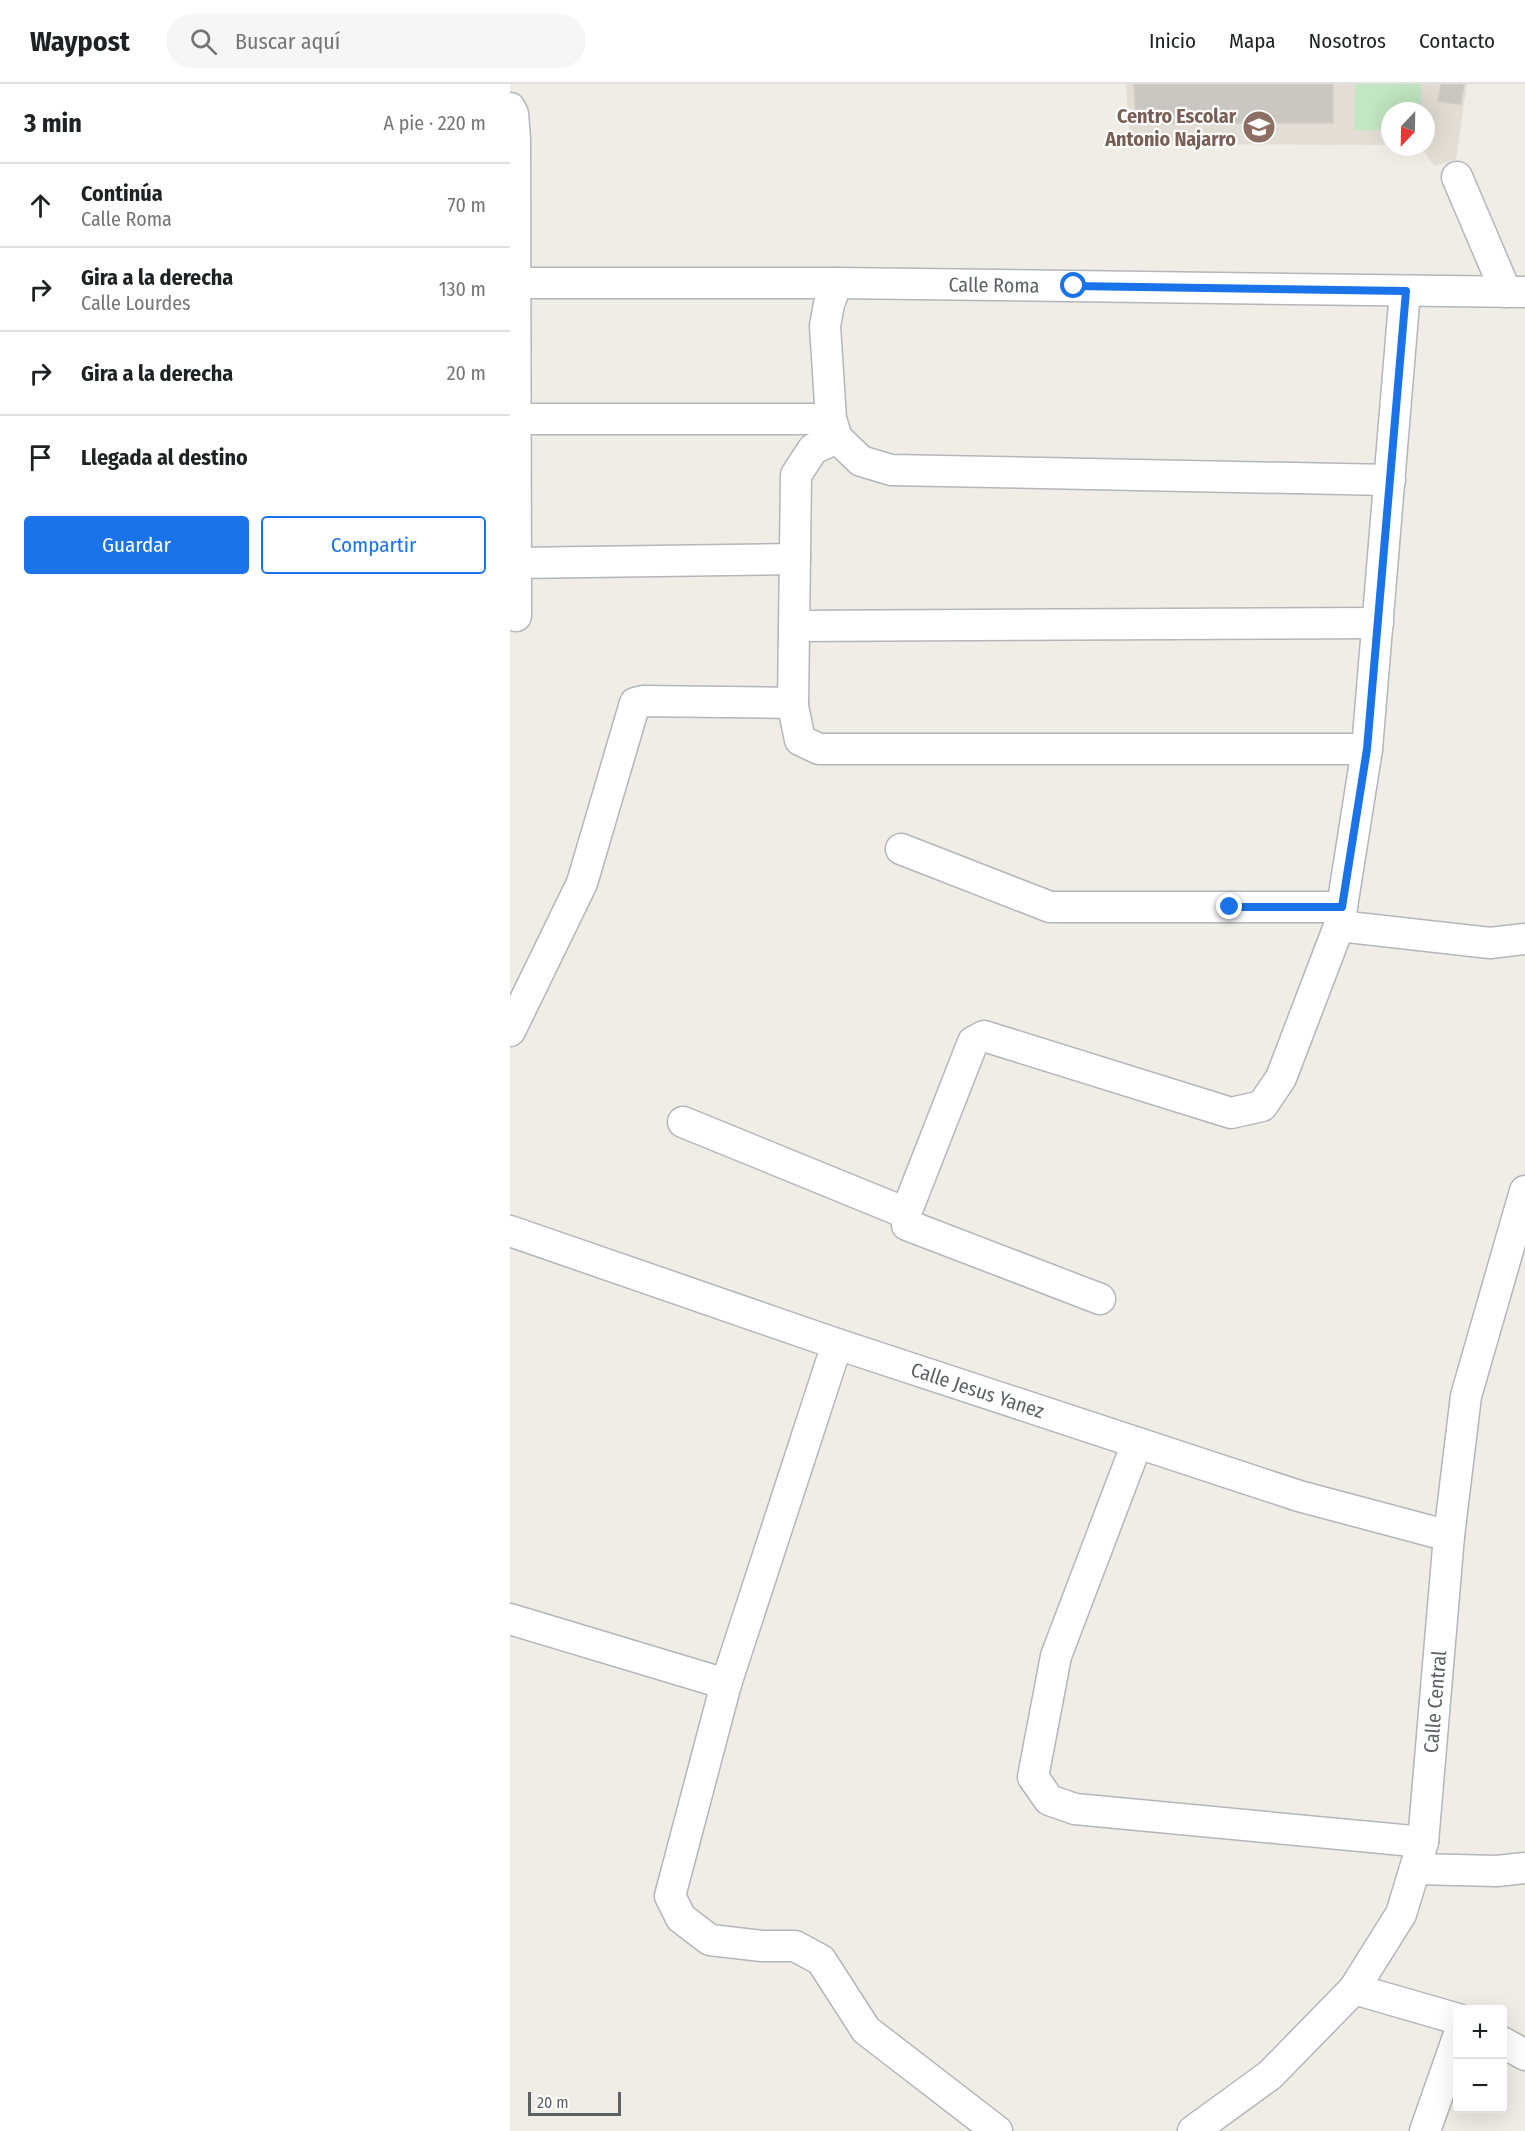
<!DOCTYPE html>
<html lang="es">
<head>
<meta charset="utf-8">
<style>
	:root { --surface:#fff; --page:#f6f6f6; --text:#202124; --muted:#757577; --line:#e0e0e0; --accent:#1a73e8 }
	body { margin:0; font-family:"Fira Sans Condensed",sans-serif; background:var(--page); color:var(--text) }
	.controls { position:absolute; right:18px; bottom:18px; display:grid; overflow:hidden; border-radius:6px; box-shadow:0 6px 24px #0002 }
	.controls button { width:54px; height:54px; display:grid; place-items:center; padding:0; border:0; border-bottom:2px solid var(--line); background:var(--surface); color:var(--text); font:30px sans-serif }
	.compass { position:absolute; left:871px; top:18px; width:54px; height:54px; border-radius:50%; background:var(--surface); box-shadow:0 6px 24px #0002; rotate:202deg }
	.scale { position:absolute; left:18px; bottom:15px; width:93px; box-sizing:border-box; padding-left:6px; border:3px solid #5d6166; border-top:0; font-size:16px; line-height:21px; white-space:nowrap; color:#5d6166; -webkit-text-stroke:4px #fff; paint-order:stroke }
	.stop { position:absolute; width:18px; height:18px; margin:-14px; border:4px solid #1a73e8; border-radius:50%; background:#fff }
	.stop.end { background:#1a73e8; border-color:#fff; box-shadow:0 2px 6px #0008 }
	.list { margin:0; padding:0; list-style:none }
	h2 { display:flex; justify-content:space-between; align-items:center; height:78px; margin:0; padding:0 24px; font-size:26px }
	h2 small { font-size:20px; font-weight:400; color:var(--muted) }
	.list li { display:grid; grid-template-columns:39px 1fr auto; gap:18px; align-items:center; box-sizing:border-box; height:84px; padding:0 24px; border-top:2px solid var(--line) }
	.list b { display:block; font-size:22px; white-space:nowrap }
	.list p { margin:0; font-size:20px; white-space:nowrap; color:var(--muted) }
	.list em { font-size:20px; font-style:normal; color:var(--muted) }
	.actions { display:flex; gap:12px; padding:18px 24px }
	.actions a { flex:1; padding:14px 0; border:2px solid var(--accent); border-radius:6px; text-align:center; font-size:21px; color:var(--accent) }
	.actions .main { background:var(--accent); color:#fff }
	.icon { flex:none; width:33px; height:33px; fill:none; stroke:currentColor; stroke-width:2; stroke-linecap:round; stroke-linejoin:round }
	.map { position:relative; flex:none; width:1015px; height:2047px; overflow:hidden }
	header { display:flex; align-items:center; gap:36px; box-sizing:border-box; height:84px; padding:0 30px; background:var(--surface); border-bottom:2px solid var(--line) }
	header strong { font-size:28px }
	nav { display:flex; gap:33px; margin-inline-start:auto; font-size:21px }
	.search { width:420px; height:54px; background:var(--page); display:flex; align-items:center; gap:15px; box-sizing:border-box; padding:0 21px; border-radius:33px; color:var(--muted); font-size:22px }
	main { display:flex }
	aside { flex:1; background:var(--surface) }
	.map>svg:first-child { display:block }
</style>
</head>
<body>
<header>
<strong>Waypost</strong>
<div class="search"><svg class="icon" aria-label="search" viewBox="0 0 24 24"><circle cx="10" cy="10" r="6"/><path d="M15 15l6 6"/></svg>Buscar aquí</div>
<nav><a>Inicio</a><a>Mapa</a><a>Nosotros</a><a>Contacto</a></nav>
</header>
<main>
<aside>
<h2>3 min<small>A pie · 220 m</small></h2>
<ul class="list">
<li><svg class="icon" aria-label="ahead" viewBox="0 0 24 24"><path d="M12 20V5M6 11l6-6 6 6"/></svg><div><b>Continúa</b><p>Calle Roma</p></div><em>70 m</em></li>
<li><svg class="icon" aria-label="right" viewBox="0 0 24 24"><path d="M7 20v-9h11M14 6l5 5-5 5"/></svg><div><b>Gira a la derecha</b><p>Calle Lourdes</p></div><em>130 m</em></li>
<li><svg class="icon" aria-label="right" viewBox="0 0 24 24"><path d="M7 20v-9h11M14 6l5 5-5 5"/></svg><div><b>Gira a la derecha</b></div><em>20 m</em></li>
<li><svg class="icon" aria-label="arrive" viewBox="0 0 24 24"><path d="M6 21V4h12l-3 4 3 4H6"/></svg><div><b>Llegada al destino</b></div></li>
</ul>
<div class="actions"><a class="main">Guardar</a><a>Compartir</a></div>
</aside>
<div class="map">
<svg width="1015" height="2047" viewBox="0 0 1015 2047">
	<rect width="100%" height="100%" fill="#efede5"/>
	<polygon fill="#e2ded6" points="616,0 957,0 946,75 924,82 911,63 916,63 916,27 880,27 880,61 620,60"/>
	<polygon fill="#c3e7c2" points="845,0 911,0 911,27 880,27 880,46 844,46"/>
	<g fill="#cac7c2" stroke="#d4cec3" stroke-width="1.5">
		<polygon points="624,0 823,0 823,39 626,40"/>
		<polygon points="931,0 954,0 951,21 928,17"/>
	</g>
	<g fill="none" stroke-linecap="round" stroke-linejoin="round">
		<defs>
			<g id="street">
				<polyline points="0,24 3,30 5,55 6,532"/>
				<polyline points="947,93 996,208"/>
				<path id="s1" d="M0 199H327L1015 208"/>
				<polyline points="327,199 319,220 315,242 321,335 327,354 351,377 381,386 880,396"/>
				<polyline points="0,335 321,335"/>
				<polyline points="327,354 303,365 286,391 283,622 290,656 309,665 857,665"/>
				<polyline points="5,479 285,475"/>
				<polyline points="284,542 868,539"/>
				<polyline points="391,765 540,823 832,823"/>
				<polyline points="829,842 980,859 1015,855"/>
				<polyline points="0,947 72,799 125,619 133,617 283,619"/>
				<polyline points="173,1038 396,1129"/>
				<path id="s2" d="M0 1147 327 1260 789 1412 939 1452"/>
				<polyline points="590,1215 397,1141 396,1129 463,958 474,952 721,1029 752,1022 771,994 829,842 857,665 895,207"/>
				<polyline points="327,1260 216,1600 160,1812 171,1834 200,1856 252,1862 285,1862 311,1876 356,1946 487,2047"/>
				<polyline points="627,1359 546,1572 523,1693 539,1716 565,1725 913,1758"/>
				<polyline points="0,1535 216,1600"/>
				<polyline points="905,1785 987,1787 1015,1784"/>
				<polyline points="844,1905 948,1935"/>
				<polyline points="992,1958 1015,1971"/>
				<path id="s3" d="M683 2047 760 1991 844 1905 891 1830 913 1758 939 1452 956 1312 1015 1107"/>
				<polyline points="915,2047 948,1953"/>
			</g>
		</defs>
		<use href="#street" stroke="#b3b6ba" stroke-width="33"/>
		<use href="#street" stroke="#fff" stroke-width="30"/>
	</g>
	<g fill="none" stroke-linecap="round" stroke-linejoin="round">
		<polyline stroke="#1a73e8" stroke-width="8" points="564,202 896,207 857,665 832,823 720,823"/>
	</g>
	<defs>
		<symbol id="school-disc" viewBox="-11 -11 22 22"><circle r="9.5" fill="#8d6e63" stroke="#fff"/><path d="M0-5L7-2L0 1L-7-2ZM-4 1L0 2.5L4 1V4Q0 6-4 4Z" fill="#fff"/></symbol>
	</defs>
	<g fill-rule="evenodd">
		<use href="#school-disc" x="730" y="24" width="38" height="38"/>
	</g>
	<g text-anchor="middle" dominant-baseline="central" stroke-width="4.5" stroke-linejoin="round" paint-order="stroke">
		<g font-size="20" font-weight="bold" fill="#785e54" stroke="#fff" text-anchor="end">
			<text x="726" y="32">Centro Escolar<tspan x="726" dy="23">Antonio Najarro</tspan></text>
		</g>
		<g font-size="20" fill="#5d6166" stroke="#fff">
			<text stroke="none"><textPath href="#s1" startOffset="484">Calle Roma</textPath></text>
			<text stroke="none"><textPath href="#s2" startOffset="494">Calle Jesus Yanez</textPath></text>
			<text stroke="none"><textPath href="#s3" startOffset="520">Calle Central</textPath></text>
		</g>
	</g>
</svg>
<div class="controls">
<button>+</button>
<button>−</button>
</div>
<svg class="compass" viewBox="-18 -18 36 36"><path d="M0-13l5 13h-10z" fill="#e53935"/><path d="M0 13l5-13h-10z" fill="#757577"/></svg>
<div class="scale">20 m</div>
<div class="stop" style="left:564px;top:202px"></div>
<div class="stop end" style="left:720px;top:823px"></div>
</div>
</main>
</body>
</html>
